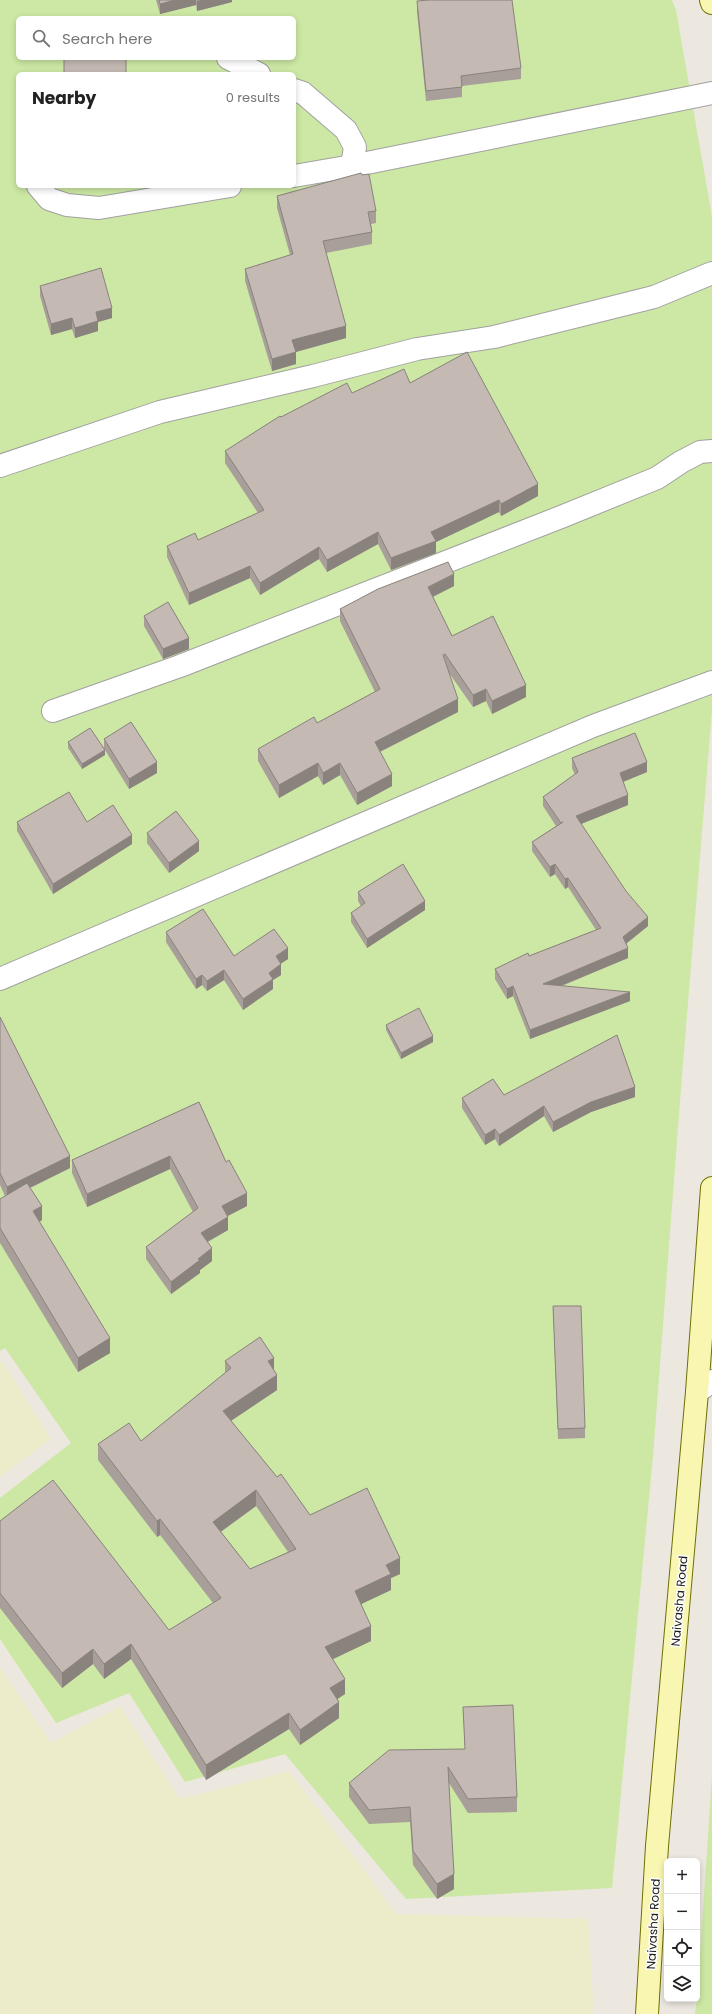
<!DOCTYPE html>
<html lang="en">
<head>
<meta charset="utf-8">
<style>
	:root { --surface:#fff; --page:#f6f6f6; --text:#222; --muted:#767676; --line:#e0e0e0 }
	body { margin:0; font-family:Poppins,sans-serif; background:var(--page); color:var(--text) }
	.controls { position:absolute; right:12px; bottom:12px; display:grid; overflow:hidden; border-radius:6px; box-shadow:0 2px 6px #0003 }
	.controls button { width:36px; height:36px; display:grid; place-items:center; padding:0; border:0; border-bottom:1px solid var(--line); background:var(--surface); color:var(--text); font:20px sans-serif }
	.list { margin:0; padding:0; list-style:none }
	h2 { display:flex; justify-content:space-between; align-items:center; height:52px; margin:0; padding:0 16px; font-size:17px }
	h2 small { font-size:13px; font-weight:400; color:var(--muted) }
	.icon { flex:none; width:22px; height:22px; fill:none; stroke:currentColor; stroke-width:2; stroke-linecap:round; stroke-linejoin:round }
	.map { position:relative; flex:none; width:712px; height:2014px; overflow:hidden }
	.search { position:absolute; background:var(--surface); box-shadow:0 2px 6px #0003; left:16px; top:16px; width:280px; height:44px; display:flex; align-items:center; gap:10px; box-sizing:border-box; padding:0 14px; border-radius:6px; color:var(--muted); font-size:15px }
	.panel { position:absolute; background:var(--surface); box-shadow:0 2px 6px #0003; left:16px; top:72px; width:280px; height:116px; border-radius:6px }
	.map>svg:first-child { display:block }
</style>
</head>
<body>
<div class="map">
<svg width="712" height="2014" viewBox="0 0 712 2014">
	<rect width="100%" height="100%" fill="#ece7df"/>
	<g fill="#ececca">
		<polygon points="2,1361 51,1439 0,1477 0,1362"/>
		<polygon points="0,1667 51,1743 120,1706 180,1799 289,1771 397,1914 588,1919 594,2014 0,2014"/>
	</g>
	<g fill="#cce8a4" fill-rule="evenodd">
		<path d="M0 0H672L676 10 712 217V710L681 1088 653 1456 612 1888 406 1899 285 1754 185 1782 129 1693 56 1723 0 1639V1498L71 1443 5 1348 0 1351ZM18 18H294V58H18ZM18 74H294V186H18Z"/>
		<polygon points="712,1777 712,2014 695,2014 697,1999"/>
	</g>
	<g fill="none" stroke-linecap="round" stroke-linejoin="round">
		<defs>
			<g id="minor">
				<polyline points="228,58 259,74"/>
				<polyline points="294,90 303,93 346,130 355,147 352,166"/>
				<polyline points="294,176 352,166 712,93"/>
				<polyline points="38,186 49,199 67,205 99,208 230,186"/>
				<polyline points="0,466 160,412 313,376 417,349 494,337 654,297 712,273"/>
				<polyline points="53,711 180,666 561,517 657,478 681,462 700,452 712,451"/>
				<polyline points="0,979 593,726 712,682"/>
				<polyline points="697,1392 712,1381"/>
			</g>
			<g id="secondary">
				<polyline points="711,0 712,3"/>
				<polyline points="647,2014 657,1846 697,1392 712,1188"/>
			</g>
		</defs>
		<use href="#minor" stroke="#a1a1a1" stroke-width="24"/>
		<use href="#secondary" stroke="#6d6f04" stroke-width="24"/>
		<use href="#minor" stroke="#fff" stroke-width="22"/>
		<use href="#secondary" stroke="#f9f6b1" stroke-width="22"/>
	</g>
	<g fill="#a99f9a" fill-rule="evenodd">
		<polygon points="156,0 232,0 232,2 197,11 196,5 160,14"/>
		<polygon points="417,1 521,68 521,79 462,86 462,97 426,101 417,12"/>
		<polygon points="362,175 376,211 376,223 371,224 372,232 372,244 326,253 346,338 296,352 296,364 272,371 245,281 245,269 290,255 277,208 277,196"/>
		<polygon points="40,286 112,318 98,322 98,331 75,338 72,329 51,335 40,296"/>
		<polygon points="410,383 538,496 501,516 499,512 436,542 436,553 391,570 378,544 327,572 319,559 260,595 250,578 189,605 167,557 167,546 198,540 258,513 225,463 225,451 281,417 352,393"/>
		<polygon points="454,586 433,597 452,636 526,697 492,714 486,701 473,707 449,673 458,712 380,752 392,786 357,805 340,775 323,785 318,776 279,798 258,761 258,749 317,723 375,692 340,621 340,609"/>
		<polygon points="144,616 189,649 163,659 144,626"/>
		<polygon points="104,739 157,773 129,789 105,750 105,755 82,769 68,748 68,742 104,749"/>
		<polygon points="572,758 647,772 623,782 628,805 581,824 648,926 626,944 628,958 562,986 630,1001 530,1039 513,996 507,999 495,979 495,969 596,930 568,887 565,889 555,874 550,877 532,851 532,842 556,826 543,806 543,797 575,775 572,768"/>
		<polygon points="17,822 87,822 132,844 53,894 17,831"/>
		<polygon points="147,833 199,851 169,873 147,843"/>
		<polygon points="358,892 425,910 367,948 351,922 351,913 361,906 358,901"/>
		<polygon points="166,932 234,956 288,959 281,963 281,975 273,980 273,989 243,1010 224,980 207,991 202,985 196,989 166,942"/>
		<polygon points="0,1017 70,1168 30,1188 42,1220 39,1222 110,1353 78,1372 0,1243 0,1199 5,1196 0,1185"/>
		<polygon points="386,1025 433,1042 401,1059 386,1030"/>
		<polygon points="504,1095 635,1097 591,1112 553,1132 544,1116 499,1146 495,1139 485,1145 462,1108 462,1098"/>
		<polygon points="199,1102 226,1162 247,1206 227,1216 228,1230 208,1242 212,1261 200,1270 200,1273 171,1294 146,1259 146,1247 193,1212 170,1169 87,1207 72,1173 72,1160"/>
		<polygon points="553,1306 585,1428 585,1438 558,1439"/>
		<path d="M225 1361 274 1370 277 1390 231 1421 277 1477 310 1515 400 1574 391 1578V1590L361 1604 371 1641 332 1659 345 1694 337 1699 339 1718 300 1745 289 1729 206 1780 131 1659 104 1679 93 1664 62 1688 0 1608V1521L169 1630 213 1603 160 1535 157 1537 98 1460V1444L141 1441 225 1373ZM256 1506 288 1552 250 1569 221 1532Z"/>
		<polygon points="463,1707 517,1797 517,1812 468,1813 449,1783 454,1889 437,1899 413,1865 410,1822 369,1824 349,1797 349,1783 465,1749"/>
	</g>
	<g fill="#89827d">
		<polygon points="175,0 196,0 196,5 160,14 160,4"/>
		<polygon points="201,0 232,0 232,2 197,11 197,1"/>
		<polygon points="112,308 112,318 98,322 98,331 75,338 75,328 96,312"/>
		<polygon points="72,318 72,329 51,335 51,324"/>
		<polygon points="346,326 346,338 292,353 292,340"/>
		<polygon points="296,352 296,364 272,371 272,359"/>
		<polygon points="538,484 538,496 501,516 501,504"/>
		<polygon points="499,500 499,512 436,542 436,553 391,570 391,558 431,532"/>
		<polygon points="378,532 378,544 327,572 327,560"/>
		<polygon points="319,547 319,559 260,595 260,583"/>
		<polygon points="250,566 250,578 189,605 189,593"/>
		<polygon points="454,574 454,586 428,599 428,587"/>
		<polygon points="189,638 189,649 163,659 163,649"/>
		<polygon points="526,685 526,697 492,714 492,701"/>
		<polygon points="486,689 486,701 473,707 473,695"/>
		<polygon points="458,699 458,712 375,754 375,742"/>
		<polygon points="105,750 105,755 82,769 82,764"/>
		<polygon points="157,762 157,773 129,789 129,779"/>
		<polygon points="647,762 647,772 620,783 620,773"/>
		<polygon points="318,763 318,776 279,798 279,785"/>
		<polygon points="340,763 340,775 323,785 323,773"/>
		<polygon points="392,774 392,786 357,805 357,793"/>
		<polygon points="628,795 628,805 576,826 576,816"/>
		<polygon points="132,835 132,844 53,894 53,884"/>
		<polygon points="199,841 199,851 169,873 169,863"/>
		<polygon points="555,864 555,874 550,877 550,867"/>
		<polygon points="568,878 568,887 565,889 565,879"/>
		<polygon points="425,901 425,910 367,948 367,939"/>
		<polygon points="648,917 648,926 623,946 623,937"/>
		<polygon points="288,948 288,959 276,967 276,956"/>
		<polygon points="628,948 628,958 543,993 543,984"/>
		<polygon points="281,964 281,975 273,980 273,989 243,1010 243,999 269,973"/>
		<polygon points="224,970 224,980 207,991 207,981"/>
		<polygon points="202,975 202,985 196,989 196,979"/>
		<polygon points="513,986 513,996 507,999 507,989"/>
		<polygon points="630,992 630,1001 530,1039 530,1030"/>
		<polygon points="433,1036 433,1042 401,1059 401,1053"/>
		<polygon points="635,1087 635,1097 591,1112 553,1132 553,1122 591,1102"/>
		<polygon points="544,1106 544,1116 499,1146 499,1135"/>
		<polygon points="495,1129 495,1139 485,1145 485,1135"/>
		<polygon points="70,1156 70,1168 7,1199 7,1187"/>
		<polygon points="170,1156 170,1169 87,1207 87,1194"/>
		<polygon points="247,1193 247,1206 222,1219 222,1206"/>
		<polygon points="42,1206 42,1220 33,1226 33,1211"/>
		<polygon points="228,1217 228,1230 201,1245 201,1233"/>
		<polygon points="212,1248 212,1261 200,1270 200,1273 171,1294 171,1282 198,1259"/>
		<polygon points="110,1338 110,1353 78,1372 78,1358"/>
		<polygon points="274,1358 274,1373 268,1361"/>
		<polygon points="277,1375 277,1390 223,1426 223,1411"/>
		<polygon points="256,1490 256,1506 213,1537 213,1522"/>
		<polygon points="160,1519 160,1535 157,1537 157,1521"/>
		<polygon points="400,1558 400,1574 391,1578 391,1590 355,1607 355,1591 386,1565"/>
		<polygon points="371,1626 371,1641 325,1663 325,1647"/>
		<polygon points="131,1644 131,1659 104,1679 104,1664"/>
		<polygon points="93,1649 93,1664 62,1688 62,1673"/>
		<polygon points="345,1679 345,1694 330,1704 330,1688"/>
		<polygon points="339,1702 339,1718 300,1745 300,1730"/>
		<polygon points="289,1713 289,1729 206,1780 206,1765"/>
		<polygon points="454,1874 454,1889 437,1899 437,1884"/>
	</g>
	<g fill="#c4b9b3" stroke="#89827d" fill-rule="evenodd">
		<polygon points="159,0 175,0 160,4"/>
		<polygon points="429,0 512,0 521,68 461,76 462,87 426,91 417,1"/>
		<rect x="64" y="58" width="62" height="16"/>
		<polygon points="361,173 362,175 369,174 376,211 368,212 372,232 323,241 346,326 292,340 296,352 272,359 245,269 293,254 277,196"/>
		<polygon points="101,268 112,308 96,312 98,321 75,328 72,318 51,324 40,286"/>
		<polygon points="467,352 538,484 501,504 499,500 431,532 436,541 391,558 378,532 327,560 319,547 260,583 250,566 189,593 167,546 195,533 198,540 264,510 225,451 280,416 281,417 347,383 352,393 404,369 410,383"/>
		<polygon points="448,562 454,574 428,587 452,636 493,616 526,685 492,701 486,689 473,695 445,654 443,655 458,699 375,742 392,774 357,793 340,763 323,773 318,763 279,785 258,749 314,717 317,723 380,689 340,609 378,589"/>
		<polygon points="168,602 189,638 163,649 144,616"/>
		<polygon points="131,722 157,762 129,779 104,739"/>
		<polygon points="90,728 105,750 82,764 68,742"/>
		<polygon points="635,733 647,762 620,773 628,795 576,816 626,891 648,917 623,937 628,948 543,984 630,992 530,1030 513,986 507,989 495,969 528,953 529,956 601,928 568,878 565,879 555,864 550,867 532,842 563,822 561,823 543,797 578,772 572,758"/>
		<polygon points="69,792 87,822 113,805 132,835 53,884 17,822"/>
		<polygon points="176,811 199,841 169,863 147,833"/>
		<polygon points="403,864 425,901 367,939 351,913 365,903 358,892"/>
		<polygon points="203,909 234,956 274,929 288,948 276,956 281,964 269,973 273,979 243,999 224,970 207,981 202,975 196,979 166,932"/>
		<polygon points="419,1008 433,1036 401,1053 386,1025"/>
		<polygon points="0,1017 70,1156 7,1187 0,1173"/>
		<polygon points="617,1035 635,1087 591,1102 553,1122 544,1106 499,1135 495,1129 485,1135 462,1098 493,1079 504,1095"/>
		<polygon points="199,1102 226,1162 229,1160 247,1193 222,1206 228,1217 201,1233 212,1248 198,1259 200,1260 171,1282 146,1247 198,1208 170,1156 87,1194 72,1160"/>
		<polygon points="27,1183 42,1206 33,1211 110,1338 78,1358 0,1228 0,1199"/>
		<polygon points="553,1306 581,1306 585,1428 558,1429"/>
		<path d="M260 1337 274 1358 268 1361 277 1375 223 1411 277 1477 281 1474 310 1515 367 1488 400 1558 386 1565 391 1574 355 1591 371 1626 325 1647 345 1679 330 1688 339 1702 300 1730 289 1713 206 1765 131 1644 104 1664 93 1649 62 1673 0 1593V1521L53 1480 169 1630 221 1598 160 1519 157 1521 98 1444 129 1423 141 1441 231 1368 225 1361ZM256 1490 296 1549 250 1569 213 1522Z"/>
		<polygon points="513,1705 517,1797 468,1799 448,1767 454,1874 437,1884 413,1851 410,1807 369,1810 349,1783 389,1750 465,1749 463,1707"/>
	</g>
	<g text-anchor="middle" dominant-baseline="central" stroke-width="3" stroke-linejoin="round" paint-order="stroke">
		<g font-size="12" fill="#1a1a1a" stroke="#fff">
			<text transform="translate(679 1601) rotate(-85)">Naivasha Road</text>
			<text transform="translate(653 1924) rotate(-87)">Naivasha Road</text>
		</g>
	</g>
</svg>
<div class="controls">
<button>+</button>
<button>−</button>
<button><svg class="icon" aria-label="locate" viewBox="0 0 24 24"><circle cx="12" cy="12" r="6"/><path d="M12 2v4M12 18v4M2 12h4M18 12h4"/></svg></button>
<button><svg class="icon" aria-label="layers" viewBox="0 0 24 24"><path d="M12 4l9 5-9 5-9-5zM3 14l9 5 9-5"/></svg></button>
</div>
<div class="search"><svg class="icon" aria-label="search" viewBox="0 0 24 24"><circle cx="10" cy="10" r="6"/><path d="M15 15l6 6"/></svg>Search here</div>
<section class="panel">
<h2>Nearby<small>0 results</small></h2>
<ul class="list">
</ul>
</section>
</div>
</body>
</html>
